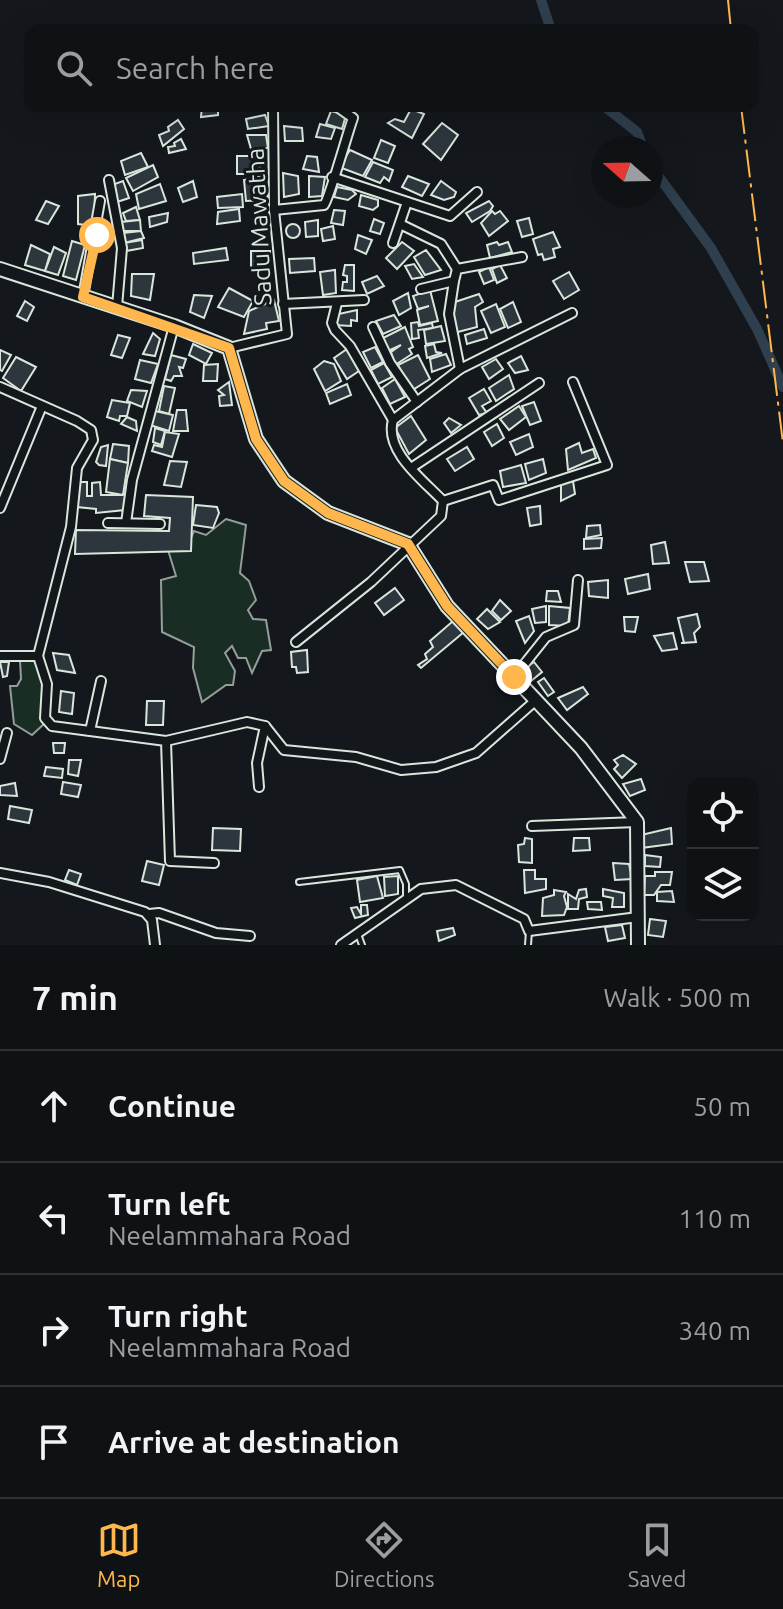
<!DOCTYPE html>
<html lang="en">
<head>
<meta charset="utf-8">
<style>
	:root { --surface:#0f1215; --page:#1d2022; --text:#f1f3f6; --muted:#9b9ea0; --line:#2f3234; --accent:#ffb74d }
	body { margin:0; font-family:Ubuntu,sans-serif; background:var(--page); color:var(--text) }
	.controls { position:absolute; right:24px; bottom:24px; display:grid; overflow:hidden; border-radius:16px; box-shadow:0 8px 32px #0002 }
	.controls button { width:72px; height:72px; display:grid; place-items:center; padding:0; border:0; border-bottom:2px solid var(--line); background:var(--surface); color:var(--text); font:40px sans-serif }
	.compass { position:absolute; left:591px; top:136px; width:72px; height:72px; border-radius:50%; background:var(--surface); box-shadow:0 8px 32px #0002; rotate:290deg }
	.stop { position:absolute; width:24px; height:24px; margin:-18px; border:6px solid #ffb74d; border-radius:50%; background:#fff }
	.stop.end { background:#ffb74d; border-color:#fff; box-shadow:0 2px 8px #0008 }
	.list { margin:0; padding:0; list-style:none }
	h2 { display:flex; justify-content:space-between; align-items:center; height:104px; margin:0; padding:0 32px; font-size:34px }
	h2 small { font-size:26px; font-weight:400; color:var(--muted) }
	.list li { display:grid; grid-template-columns:52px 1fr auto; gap:24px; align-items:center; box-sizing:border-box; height:112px; padding:0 32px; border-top:2px solid var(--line) }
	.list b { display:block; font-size:30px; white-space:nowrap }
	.list p { margin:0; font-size:26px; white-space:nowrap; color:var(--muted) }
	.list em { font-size:26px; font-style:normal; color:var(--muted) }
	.icon { flex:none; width:44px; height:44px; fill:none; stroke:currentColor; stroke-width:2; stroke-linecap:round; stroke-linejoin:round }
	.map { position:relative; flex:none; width:783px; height:945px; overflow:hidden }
	.search { position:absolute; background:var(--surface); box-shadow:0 8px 32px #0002; left:24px; right:24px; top:24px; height:88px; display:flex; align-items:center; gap:20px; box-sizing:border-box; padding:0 28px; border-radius:16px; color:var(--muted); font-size:30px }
	.sheet { height:552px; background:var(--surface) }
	nav { display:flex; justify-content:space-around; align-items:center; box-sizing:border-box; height:112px; border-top:2px solid var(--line); background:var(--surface); font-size:22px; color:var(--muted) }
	nav a { display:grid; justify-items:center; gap:4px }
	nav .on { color:var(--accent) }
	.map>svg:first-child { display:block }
</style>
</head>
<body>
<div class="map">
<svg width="783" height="945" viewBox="0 0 783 945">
	<rect width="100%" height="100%" fill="#14181c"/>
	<g fill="#1a2d24" stroke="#939e99" stroke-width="2">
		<polygon points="226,519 246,525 240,573 249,581 256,600 248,610 253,619 266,620 271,650 262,651 252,673 246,658 238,658 232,646 225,653 235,671 233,685 226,685 202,702 193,668 194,647 162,632 161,580 176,576 168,550 186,549 194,531 206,535"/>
		<polygon points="20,660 35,661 44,686 45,723 32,735 14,724 10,686 17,686 21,679"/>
	</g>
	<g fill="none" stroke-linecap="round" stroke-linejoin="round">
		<g stroke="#2f3f4d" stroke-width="10">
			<polyline points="541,0 551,30"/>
			<polyline points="604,106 637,132 643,148"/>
			<polyline points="651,166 711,248 757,329 783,387"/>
		</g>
	</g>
	<g fill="#2c363c" stroke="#d8e6dc" stroke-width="2">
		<polygon points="202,106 218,106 218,115 201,117"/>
		<polygon points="411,109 424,114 412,138 388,123 395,119 404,122"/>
		<polygon points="331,111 346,115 342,129 326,124"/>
		<polygon points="265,115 269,126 248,129 246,119"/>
		<polygon points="178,120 184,129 163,146 159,135 169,131 168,127"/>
		<polygon points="442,123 458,135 441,160 423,144"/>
		<polygon points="320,124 335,128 331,139 316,137"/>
		<polygon points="284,126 302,128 303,141 285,141"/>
		<polygon points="247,135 266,135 268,148 251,149"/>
		<polygon points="181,139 186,149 169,153 168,147 175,146 174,143"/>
		<polygon points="381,140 395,146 388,163 374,158"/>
		<polygon points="350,150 372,160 363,176 339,167"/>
		<polygon points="141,153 148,167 125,175 121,161"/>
		<rect x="237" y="156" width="23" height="18"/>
		<polygon points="307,156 317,157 319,172 303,169"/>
		<polygon points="373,162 393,170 389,181 384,177 380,183 365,177"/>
		<polygon points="153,165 158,177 133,191 126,178"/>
		<polygon points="283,173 298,176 299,194 284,197"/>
		<polygon points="264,176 268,200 246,201 244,180"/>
		<polygon points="309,176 325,177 322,196 309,197"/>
		<polygon points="408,176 429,184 422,196 402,187"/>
		<polygon points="123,181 129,198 117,202 112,185"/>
		<polygon points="193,181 197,197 183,202 178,188"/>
		<polygon points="441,181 456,192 454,197 444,200 431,195"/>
		<polygon points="160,184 166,201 139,209 136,194"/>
		<polygon points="337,187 352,190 356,194 348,200 334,197"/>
		<polygon points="95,194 94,226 78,224 78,196"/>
		<polygon points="242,194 243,207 218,208 217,197"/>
		<polygon points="361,195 378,200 378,206 373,210 359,206"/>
		<polygon points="46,201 59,206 48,224 36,220"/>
		<polygon points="489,201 493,206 490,211 472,222 466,213"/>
		<polygon points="136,207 140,220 126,221 123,213"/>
		<polygon points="239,209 240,221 217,224 218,212"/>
		<polygon points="334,210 345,211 343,225 331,223"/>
		<polygon points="492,211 495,214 500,211 508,221 489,236 481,223"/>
		<polygon points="168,213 167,222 150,227 149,217"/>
		<polygon points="529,218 533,234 522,237 517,221"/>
		<polygon points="374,219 384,223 380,234 370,231"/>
		<polygon points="140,220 141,231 123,231 121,222"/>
		<polygon points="318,220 318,236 306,237 305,222"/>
		<circle cx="293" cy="231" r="7"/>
		<polygon points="333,226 335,239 323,241 321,229"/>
		<polygon points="141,231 144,238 124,243 123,233"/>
		<polygon points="553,232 560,247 553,249 555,257 544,260 542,254 538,255 533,239"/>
		<polygon points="358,235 372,240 366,254 355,249"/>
		<polygon points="142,240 143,248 126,251 124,243"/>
		<polygon points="72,241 85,245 76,280 63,276"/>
		<polygon points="402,242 414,251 397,269 386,258"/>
		<polygon points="497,242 499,245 508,242 512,252 490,258 487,245"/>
		<polygon points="31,245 50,254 45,271 25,265"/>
		<polygon points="54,247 66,253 58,275 45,271"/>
		<polygon points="226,248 228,260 194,264 193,253"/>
		<polygon points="426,250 441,270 425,275 414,257"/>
		<polygon points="251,251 270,251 269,270 251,270"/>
		<polygon points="314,258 315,271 290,273 289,259"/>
		<polygon points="414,264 423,277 412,279 405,266"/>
		<polygon points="345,265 354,265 354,291 342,290 343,282 347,282 347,276 343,275"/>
		<polygon points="500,265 507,278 497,283 492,269"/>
		<polygon points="489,267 494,280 484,284 479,272"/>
		<polygon points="335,270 336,293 323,295 320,272"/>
		<polygon points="569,272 579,290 564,299 553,281"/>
		<polygon points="132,274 154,274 150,300 131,296"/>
		<polygon points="377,276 384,286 367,294 362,282"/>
		<polygon points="229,288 253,301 244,317 218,307"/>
		<polygon points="430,290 438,321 420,325 417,310 429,306 418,309 413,296"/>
		<polygon points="408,293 411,308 399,315 393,301"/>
		<polygon points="479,294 483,302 475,307 477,327 454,333 452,303"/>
		<polygon points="194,295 212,296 204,318 190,312"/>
		<polygon points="274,300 279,321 266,323 267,329 244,334 249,311"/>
		<polygon points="25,301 34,307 27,321 17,316"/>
		<polygon points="513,302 521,322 508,328 500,309"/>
		<polygon points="496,304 505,327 491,333 481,311"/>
		<polygon points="357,310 357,321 351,320 351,326 334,325 334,315"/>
		<polygon points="394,315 401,326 383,334 376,321"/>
		<polygon points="418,322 419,326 432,323 433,328 418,330 419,338 412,339 411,323"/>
		<polygon points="441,326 445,341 426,344 424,330"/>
		<polygon points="405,327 413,347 409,349 412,354 395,365 391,352 401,345 388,351 383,338"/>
		<polygon points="484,329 487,338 467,344 465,335"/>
		<polygon points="153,333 160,339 155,356 143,354"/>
		<polygon points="118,335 130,338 122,358 111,355"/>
		<polygon points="193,344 212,353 206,364 189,355"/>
		<polygon points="434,344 436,352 442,353 427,358 425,346"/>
		<polygon points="375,347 383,362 371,368 363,352"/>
		<polygon points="347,349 359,371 347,379 334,358"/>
		<polygon points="0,350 11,355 2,371 0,370"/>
		<polygon points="446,354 451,365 432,372 430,359"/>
		<polygon points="171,355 186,359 183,368 179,367 182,376 174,376 171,381 165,379"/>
		<polygon points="418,355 430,379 411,391 398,365"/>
		<polygon points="521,356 528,370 515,373 508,363"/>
		<polygon points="16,357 36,367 21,391 3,378"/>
		<polygon points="496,359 503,369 489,379 482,367"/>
		<polygon points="140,360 158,364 151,383 135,379"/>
		<polygon points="324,361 334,364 341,381 325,391 314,369"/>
		<polygon points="384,363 392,377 378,384 371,370"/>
		<polygon points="218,364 217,381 203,381 204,365"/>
		<polygon points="509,375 514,389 496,401 489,388"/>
		<polygon points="395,379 405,397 390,404 382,388"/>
		<polygon points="229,382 232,405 220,406 219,396 224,395 218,390"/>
		<polygon points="347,384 351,395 330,404 326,393"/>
		<polygon points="164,386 175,388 169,414 159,411"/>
		<polygon points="484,389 491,401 482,406 487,413 479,415 469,398"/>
		<polygon points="131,390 147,391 142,407 127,401"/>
		<polygon points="112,400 130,403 127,416 120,416 119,421 107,417"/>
		<polygon points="534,402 541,421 530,425 522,406"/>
		<polygon points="519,406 526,417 509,430 500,419"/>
		<polygon points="177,410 186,410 188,431 173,431"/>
		<polygon points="155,411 173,415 169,431 150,425"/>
		<polygon points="411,416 426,440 409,454 395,428"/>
		<polygon points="127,417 136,421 137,431 121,424"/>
		<polygon points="449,418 461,425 451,433 444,423"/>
		<polygon points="497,424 504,438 492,446 484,432"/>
		<polygon points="155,428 165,431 161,445 153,442"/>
		<polygon points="165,432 179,434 172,457 152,451 154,445 162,447"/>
		<polygon points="529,434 533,447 516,455 510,442"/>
		<polygon points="579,443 582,453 593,449 596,458 568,470 566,449"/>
		<polygon points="113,444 129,446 128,463 110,459"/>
		<polygon points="108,445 106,466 99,465 96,462 101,447"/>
		<polygon points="467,447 474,459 455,471 447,459"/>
		<polygon points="110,459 128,463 123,495 106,492"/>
		<polygon points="543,459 546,473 529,480 525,464"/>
		<polygon points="170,461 187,462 181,487 164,485"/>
		<polygon points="521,465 526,483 503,487 500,471"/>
		<polygon points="573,481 575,494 561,501 561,483"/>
		<polygon points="79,482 87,482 87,496 92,496 92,483 100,482 101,495 123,495 128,491 125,510 96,513 96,509 77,507"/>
		<polygon points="146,495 193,497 191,551 75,554 76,530 169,531 170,518 144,516"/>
		<polygon points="196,505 217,507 219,513 213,528 193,525"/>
		<polygon points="540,506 541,524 530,526 527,508"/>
		<polygon points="600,525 601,535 586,538 587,526"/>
		<polygon points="602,538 601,548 584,549 584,539"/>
		<polygon points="665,542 669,563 653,564 651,545"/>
		<polygon points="685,562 704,562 709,581 690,582"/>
		<polygon points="648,574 650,589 628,594 625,579"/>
		<polygon points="608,580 608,598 589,596 588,582"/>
		<polygon points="395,588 404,600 384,615 375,603"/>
		<polygon points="547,591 558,591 561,602 546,601"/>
		<polygon points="500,600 511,611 501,620 492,611"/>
		<polygon points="546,606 546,622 535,623 532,609"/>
		<polygon points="549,606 570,608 568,626 549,625"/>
		<polygon points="487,609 500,622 488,629 477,619"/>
		<polygon points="697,614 700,627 694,633 696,642 681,643 684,643 678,618"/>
		<polygon points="529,616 534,631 525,643 516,621"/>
		<polygon points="624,617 638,617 635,632 625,631"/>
		<polygon points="453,621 464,632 421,668 418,665 427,659 425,654 433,647 430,641"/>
		<polygon points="673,633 677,649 662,651 654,636"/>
		<polygon points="307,650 308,672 297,673 296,667 292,667 291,652"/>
		<polygon points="53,653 69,655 75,673 57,670"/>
		<polygon points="0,662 9,662 7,676 3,677"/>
		<polygon points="534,662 542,672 531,681 523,670"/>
		<polygon points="544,678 554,692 548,696 538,682"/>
		<polygon points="583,687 588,694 567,710 558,698"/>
		<polygon points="61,691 74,693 72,714 59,712"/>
		<polygon points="147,701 164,701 163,725 146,725"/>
		<polygon points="53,743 65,743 64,753 54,753"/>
		<polygon points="623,755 636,764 622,778 614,769 618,765 614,760"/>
		<polygon points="69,760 81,760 78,776 68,774"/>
		<polygon points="46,767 63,769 62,778 44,776"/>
		<polygon points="641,779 645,790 630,796 623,784"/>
		<polygon points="63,782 81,785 78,797 61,794"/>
		<polygon points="15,783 17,796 0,795 0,786"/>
		<polygon points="10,806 32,810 29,823 8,819"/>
		<polygon points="213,828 241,829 240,851 212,850"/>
		<polygon points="671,828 672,844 641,848 641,835"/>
		<polygon points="525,838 532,839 532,863 519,862 518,845 524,844"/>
		<polygon points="574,838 589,838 590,850 573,851"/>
		<polygon points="645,855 661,857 660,867 645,866"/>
		<polygon points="147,861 164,865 159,885 142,881"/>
		<polygon points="613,863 629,864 632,879 615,880"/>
		<polygon points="69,870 81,874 77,885 65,880"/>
		<polygon points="524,870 535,870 535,879 546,879 546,889 525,893"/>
		<polygon points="655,872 672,872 670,885 661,885 654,895 644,895 645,876 655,876"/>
		<polygon points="377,876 383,898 360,902 357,880"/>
		<polygon points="398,876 398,894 385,896 384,877"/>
		<polygon points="586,889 587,897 579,899 578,909 568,909 568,894 576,899 579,890"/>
		<polygon points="603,889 624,893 624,907 612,907 613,898 603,896"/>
		<polygon points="554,890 566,892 564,896 567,907 564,915 542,916 543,898 554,895"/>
		<polygon points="672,891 674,902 657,901 657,892"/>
		<polygon points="587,902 601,902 602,910 588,909"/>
		<polygon points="361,905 367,905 368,915 355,918 351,908 357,907 361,914"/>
		<polygon points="650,919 666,921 663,937 648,935"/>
		<polygon points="622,925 625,938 608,941 605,927"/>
		<polygon points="453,928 455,935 439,941 437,931"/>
	</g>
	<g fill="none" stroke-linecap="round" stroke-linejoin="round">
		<defs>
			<g id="lane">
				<polyline points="299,882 400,870 406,884 406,898"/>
				<polyline points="358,934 362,945"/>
				<polyline points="528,945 529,931"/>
			</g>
			<g id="street">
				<polyline points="332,177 450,216 477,192"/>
				<polyline points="109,180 122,248 117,307"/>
				<path d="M274 210 324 205C329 200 348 131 353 118L336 106"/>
				<polyline points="400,224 441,244 457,269"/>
				<polyline points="393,243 407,202"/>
				<polyline points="454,281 449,314 460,369"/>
				<polyline points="421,289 454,281 457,269 522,257"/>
				<polyline points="83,297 100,201"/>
				<polyline points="337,303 332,323 335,330 350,346 393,420"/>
				<polyline points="283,304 364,300"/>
				<polyline points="373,327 390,363 417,402"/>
				<polyline points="229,348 287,334 274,210 273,106"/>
				<polyline points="0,387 77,421 91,430 93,440 77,468 71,527 38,656"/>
				<polyline points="411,468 539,383"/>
				<polyline points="443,501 493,485 499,500 607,465 573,382"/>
				<polyline points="0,508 42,406"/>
				<polyline points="108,523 160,524"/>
				<polyline points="126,523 132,480 174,326"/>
				<path d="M296 642 371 582 441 516 443 501C423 480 384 451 393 420L460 369 572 313"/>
				<polyline points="0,656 38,656 47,684 45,718 52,726 166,741 170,861 214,863"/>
				<polyline points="514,677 546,637 574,625 578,580"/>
				<polyline points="90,731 101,681"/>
				<polyline points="166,741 247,722 265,726 284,750 356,757 401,770 436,767 476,753 535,701"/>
				<polyline points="0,759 7,733"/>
				<polyline points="259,787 257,763 265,726"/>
				<polyline points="532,826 637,822"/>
				<polyline points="0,873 49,882 145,912 152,920 155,945"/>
				<polyline points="149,914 159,913 216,933 250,936"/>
				<polyline points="341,945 421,889 456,885 524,919 529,931 638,917"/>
			</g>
			<polyline id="secondary" points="0,269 174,326 229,348 256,439 284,481 328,513 408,544 447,606 581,748 637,822 638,945"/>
		</defs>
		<use href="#lane" stroke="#d8e6dc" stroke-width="8"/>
		<use href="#street" stroke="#d8e6dc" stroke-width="12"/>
		<use href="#secondary" stroke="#d8e6dc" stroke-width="16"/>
		<use href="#lane" stroke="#14181c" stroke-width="4"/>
		<use href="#street" stroke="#14181c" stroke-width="8"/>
		<use href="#secondary" stroke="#14181c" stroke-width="12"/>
		<g stroke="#ffb74d" stroke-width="2" stroke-dasharray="28 6 4 6" stroke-linecap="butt">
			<polyline points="728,0 731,30"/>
			<polyline points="741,106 783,443"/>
		</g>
	</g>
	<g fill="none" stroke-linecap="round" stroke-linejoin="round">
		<polyline stroke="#ffb74d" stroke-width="10" points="97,235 83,297 229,348 256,439 284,481 328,513 408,544 447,606 514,677"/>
	</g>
	<g text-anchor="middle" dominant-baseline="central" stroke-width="6" stroke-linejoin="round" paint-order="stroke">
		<g font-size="24" fill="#d8e6dc" stroke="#14181c">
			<text transform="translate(259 227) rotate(-93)">Sadu Mawatha</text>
		</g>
	</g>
</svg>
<div class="controls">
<button><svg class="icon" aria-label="locate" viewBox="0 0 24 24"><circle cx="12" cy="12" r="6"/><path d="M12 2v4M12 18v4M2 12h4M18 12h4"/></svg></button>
<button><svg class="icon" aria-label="layers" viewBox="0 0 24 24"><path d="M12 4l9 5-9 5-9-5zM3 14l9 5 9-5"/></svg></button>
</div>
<svg class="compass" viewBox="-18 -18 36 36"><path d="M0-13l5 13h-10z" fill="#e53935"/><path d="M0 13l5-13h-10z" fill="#9b9ea0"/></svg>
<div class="stop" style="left:97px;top:235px"></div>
<div class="stop end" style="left:514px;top:677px"></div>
<div class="search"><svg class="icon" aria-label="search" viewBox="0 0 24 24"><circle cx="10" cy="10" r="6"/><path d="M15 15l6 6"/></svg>Search here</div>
</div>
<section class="sheet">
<h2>7 min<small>Walk · 500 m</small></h2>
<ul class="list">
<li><svg class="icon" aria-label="ahead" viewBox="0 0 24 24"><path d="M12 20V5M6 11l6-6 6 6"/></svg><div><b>Continue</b></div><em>50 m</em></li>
<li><svg class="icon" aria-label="left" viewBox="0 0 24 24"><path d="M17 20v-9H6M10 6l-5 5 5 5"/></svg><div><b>Turn left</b><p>Neelammahara Road</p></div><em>110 m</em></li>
<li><svg class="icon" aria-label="right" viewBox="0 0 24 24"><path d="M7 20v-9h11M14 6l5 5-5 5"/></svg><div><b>Turn right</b><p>Neelammahara Road</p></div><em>340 m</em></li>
<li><svg class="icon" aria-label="arrive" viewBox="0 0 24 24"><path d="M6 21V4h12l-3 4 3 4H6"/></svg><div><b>Arrive at destination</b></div></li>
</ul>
</section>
<nav>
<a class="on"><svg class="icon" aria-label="map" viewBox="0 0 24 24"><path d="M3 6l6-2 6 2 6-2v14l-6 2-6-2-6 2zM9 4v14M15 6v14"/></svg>Map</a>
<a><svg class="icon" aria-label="directions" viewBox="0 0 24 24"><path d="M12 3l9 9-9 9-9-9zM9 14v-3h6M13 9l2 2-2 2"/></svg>Directions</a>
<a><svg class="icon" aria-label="saved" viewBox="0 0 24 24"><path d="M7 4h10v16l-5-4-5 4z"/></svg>Saved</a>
</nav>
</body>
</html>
